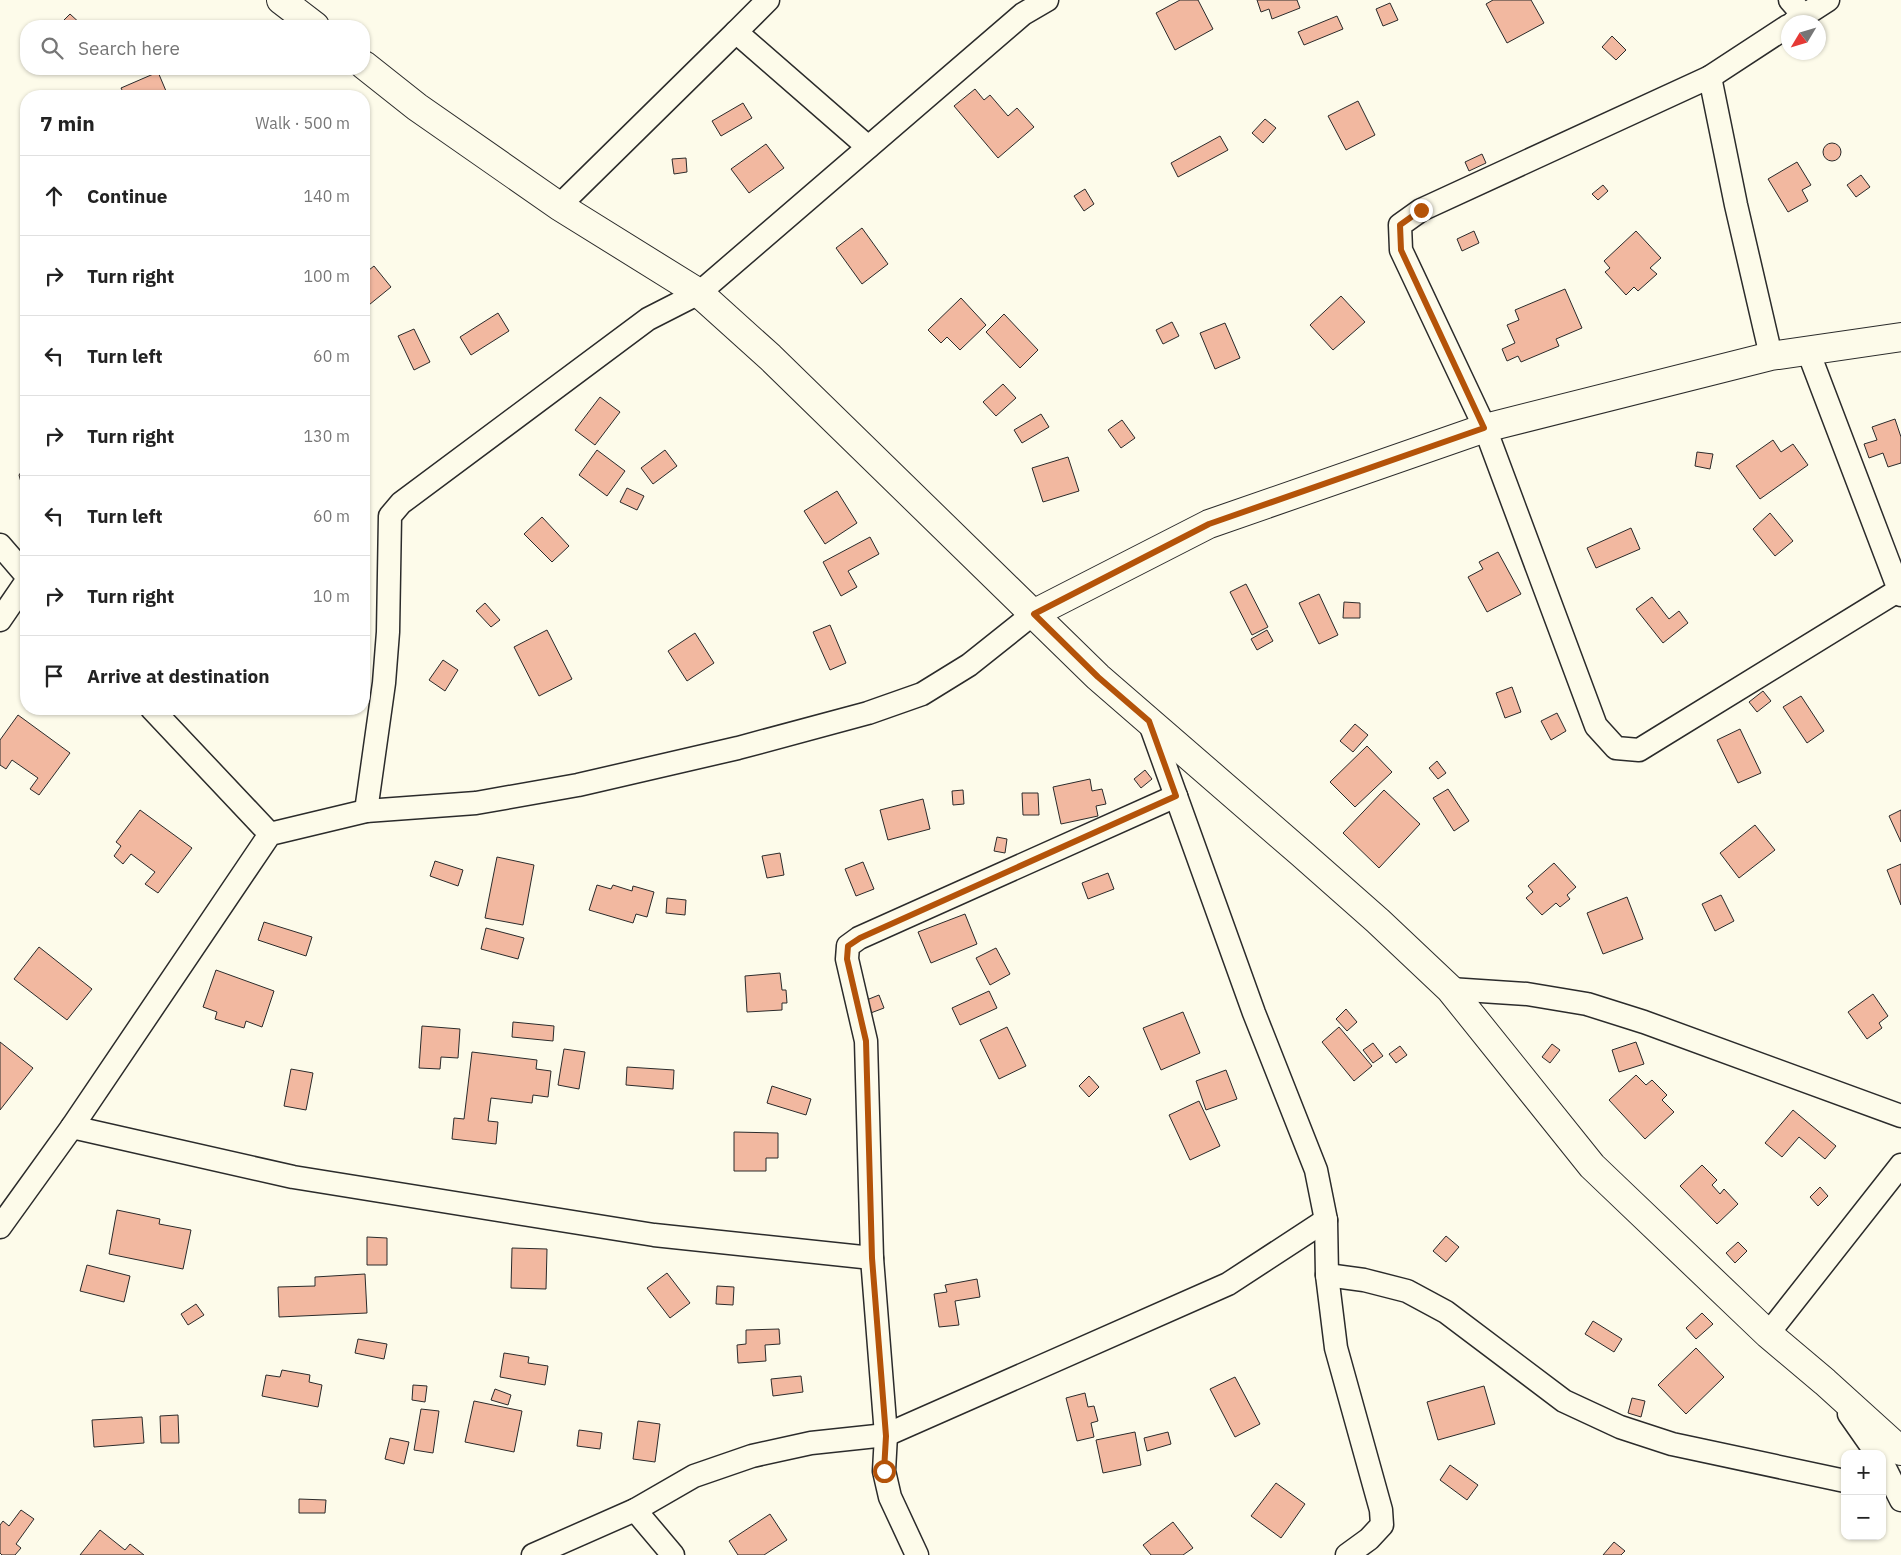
<!DOCTYPE html>
<html lang="en">
<head>
<meta charset="utf-8">
<style>
	:root { --surface:#fff; --page:#f6f6f6; --text:#222; --muted:#767676; --line:#e0e0e0 }
	body { margin:0; font-family:"IBM Plex Sans",sans-serif; background:var(--page); color:var(--text) }
	.controls { position:absolute; right:15px; bottom:15px; display:grid; overflow:hidden; border-radius:10px; box-shadow:0 1px 4px #0004 }
	.controls button { width:45px; height:45px; display:grid; place-items:center; padding:0; border:0; border-bottom:1px solid var(--line); background:var(--surface); color:var(--text); font:25px sans-serif }
	.compass { position:absolute; left:1781px; top:15px; width:45px; height:45px; border-radius:50%; background:var(--surface); box-shadow:0 1px 4px #0004; rotate:232deg }
	.stop { position:absolute; width:15px; height:15px; margin:-11px; border:4px solid #b45309; border-radius:50%; background:#fff }
	.stop.end { background:#b45309; border-color:#fff; box-shadow:0 1px 5px #0008 }
	.list { margin:0; padding:0; list-style:none }
	h2 { display:flex; justify-content:space-between; align-items:center; height:65px; margin:0; padding:0 20px; font-size:21px }
	h2 small { font-size:16px; font-weight:400; color:var(--muted) }
	.list li { display:grid; grid-template-columns:32px 1fr auto; gap:15px; align-items:center; box-sizing:border-box; height:80px; padding:0 20px; border-top:1px solid var(--line) }
	.list b { display:block; font-size:19px; white-space:nowrap }
	.list em { font-size:16px; font-style:normal; color:var(--muted) }
	.icon { flex:none; width:28px; height:28px; fill:none; stroke:currentColor; stroke-width:2; stroke-linecap:round; stroke-linejoin:round }
	.map { position:relative; flex:none; width:1901px; height:1555px; overflow:hidden }
	.search { position:absolute; background:var(--surface); box-shadow:0 1px 4px #0004; left:20px; top:20px; width:350px; height:55px; display:flex; align-items:center; gap:12px; box-sizing:border-box; padding:0 18px; border-radius:20px; color:var(--muted); font-size:19px }
	.panel { position:absolute; background:var(--surface); box-shadow:0 1px 4px #0004; left:20px; top:90px; width:350px; height:625px; border-radius:20px }
	.map>svg:first-child { display:block }
</style>
</head>
<body>
<div class="map">
<svg width="1901" height="1555" viewBox="0 0 1901 1555">
	<rect width="100%" height="100%" fill="#fdfbea"/>
	<g fill="#f2b8a0" stroke="#2b2b2b">
		<polygon points="1180,0 1198,0 1213,29 1175,50 1156,13"/>
		<polygon points="1257,0 1297,0 1300,8 1272,19 1269,9 1261,12"/>
		<polygon points="1493,0 1531,0 1544,23 1507,43 1486,4"/>
		<polygon points="1390,3 1398,20 1383,26 1376,9"/>
		<polygon points="70,14 83,26 58,26"/>
		<polygon points="1337,16 1343,29 1304,45 1298,32"/>
		<polygon points="1612,36 1626,50 1616,60 1602,47"/>
		<polygon points="158,72 166,91 155,96 125,96 121,88"/>
		<polygon points="975,89 984,100 990,95 1008,116 1017,108 1034,127 998,158 954,106"/>
		<polygon points="1358,101 1375,135 1346,150 1328,116"/>
		<polygon points="743,103 752,118 721,136 712,121"/>
		<polygon points="1265,119 1276,128 1263,143 1252,133"/>
		<polygon points="1220,136 1228,150 1178,177 1171,163"/>
		<circle cx="1832" cy="152" r="9"/>
		<polygon points="766,144 784,168 749,193 731,169"/>
		<polygon points="1482,154 1486,163 1469,171 1465,162"/>
		<polygon points="686,158 687,172 674,174 672,159"/>
		<polygon points="1797,162 1811,185 1802,190 1808,201 1788,212 1768,179"/>
		<polygon points="1861,175 1870,187 1856,197 1847,185"/>
		<polygon points="1603,185 1608,191 1598,200 1592,194"/>
		<polygon points="1085,189 1094,204 1084,211 1074,196"/>
		<polygon points="862,228 888,264 862,284 836,248"/>
		<polygon points="1474,231 1479,243 1462,251 1457,239"/>
		<polygon points="1636,231 1661,258 1650,268 1657,274 1638,291 1634,287 1626,295 1605,272 1610,268 1604,261"/>
		<polygon points="374,266 391,287 364,309 364,274"/>
		<polygon points="1565,289 1582,328 1556,339 1559,346 1521,362 1518,356 1507,361 1502,349 1515,343 1507,325 1519,320 1515,310"/>
		<polygon points="1341,296 1365,322 1333,350 1310,325"/>
		<polygon points="961,298 986,325 960,350 947,337 941,343 928,330"/>
		<polygon points="498,313 509,331 471,355 460,337"/>
		<polygon points="1004,314 1038,350 1020,368 986,332"/>
		<polygon points="1172,322 1179,336 1163,344 1156,330"/>
		<polygon points="1225,323 1240,358 1215,369 1200,333"/>
		<polygon points="414,329 430,362 414,370 398,336"/>
		<polygon points="1003,384 1016,398 996,416 983,402"/>
		<polygon points="600,397 620,412 595,445 575,430"/>
		<polygon points="1041,414 1049,427 1022,443 1014,430"/>
		<polygon points="1895,419 1901,437 1901,463 1888,467 1883,453 1869,458 1864,444 1877,440 1872,427"/>
		<polygon points="1122,420 1135,438 1121,448 1108,430"/>
		<polygon points="1773,440 1781,452 1793,444 1808,465 1760,499 1736,466"/>
		<polygon points="597,450 625,471 607,496 579,475"/>
		<polygon points="665,450 677,466 653,484 641,468"/>
		<polygon points="1697,452 1713,454 1710,469 1695,466"/>
		<polygon points="1068,457 1079,491 1043,502 1032,468"/>
		<polygon points="26,465 26,488 22,486 19,475"/>
		<polygon points="627,488 644,496 637,510 620,502"/>
		<polygon points="837,491 857,523 825,544 804,511"/>
		<polygon points="1770,513 1793,541 1775,556 1753,529"/>
		<polygon points="542,517 569,546 552,562 524,534"/>
		<polygon points="1631,528 1640,549 1596,568 1587,548"/>
		<polygon points="870,537 879,554 848,571 857,587 841,596 823,562"/>
		<polygon points="1498,552 1521,594 1487,612 1468,577 1483,569 1479,562"/>
		<polygon points="1246,584 1268,627 1252,635 1230,592"/>
		<polygon points="1319,594 1338,635 1319,644 1299,603"/>
		<polygon points="1652,597 1669,619 1679,611 1688,623 1663,643 1636,609"/>
		<polygon points="1344,602 1360,603 1360,618 1343,618"/>
		<polygon points="485,603 500,620 491,627 476,611"/>
		<polygon points="830,625 846,663 830,670 813,632"/>
		<polygon points="547,630 572,679 539,696 514,647"/>
		<polygon points="1267,630 1273,641 1257,650 1251,639"/>
		<polygon points="695,633 714,663 687,681 668,651"/>
		<polygon points="443,660 458,670 445,691 429,680"/>
		<polygon points="1512,687 1521,712 1505,718 1496,693"/>
		<polygon points="1763,691 1771,701 1757,712 1749,702"/>
		<polygon points="1801,696 1824,731 1807,743 1783,707"/>
		<polygon points="1557,713 1566,731 1551,740 1541,721"/>
		<polygon points="18,715 70,753 39,795 30,789 38,778 12,760 6,769 0,765 0,740"/>
		<polygon points="1355,724 1368,735 1353,752 1340,741"/>
		<polygon points="1740,729 1761,773 1738,783 1717,740"/>
		<polygon points="1367,746 1392,772 1355,807 1330,782"/>
		<polygon points="1437,761 1446,773 1438,779 1429,768"/>
		<polygon points="1145,770 1152,779 1141,788 1134,779"/>
		<polygon points="1090,779 1092,791 1102,789 1106,804 1096,806 1098,816 1061,824 1053,787"/>
		<polygon points="1448,789 1469,821 1454,831 1433,798"/>
		<polygon points="963,790 964,804 953,805 952,791"/>
		<polygon points="1384,790 1420,824 1379,868 1343,833"/>
		<polygon points="1022,793 1038,793 1039,815 1023,815"/>
		<polygon points="923,799 930,829 888,840 880,810"/>
		<polygon points="140,810 192,848 158,893 145,884 155,872 131,854 123,864 114,856 121,846 116,842"/>
		<polygon points="1901,810 1901,842 1889,816"/>
		<polygon points="1755,825 1775,850 1739,878 1720,853"/>
		<polygon points="997,837 1007,839 1005,853 994,851"/>
		<polygon points="780,853 784,875 767,878 762,856"/>
		<polygon points="497,857 534,865 523,925 485,918"/>
		<polygon points="435,861 463,870 458,886 430,876"/>
		<polygon points="863,862 874,889 856,896 845,869"/>
		<polygon points="1554,863 1576,887 1567,895 1570,899 1560,907 1556,903 1542,915 1526,898 1533,892 1528,886"/>
		<polygon points="1901,864 1901,905 1887,870"/>
		<polygon points="1108,873 1114,889 1088,899 1082,883"/>
		<polygon points="597,885 611,889 613,885 632,891 633,886 654,892 647,917 636,914 633,923 589,910"/>
		<polygon points="1721,895 1734,921 1715,931 1702,904"/>
		<polygon points="1627,897 1643,939 1603,954 1587,913"/>
		<polygon points="667,898 686,900 685,915 666,913"/>
		<polygon points="965,914 977,944 931,963 918,932"/>
		<polygon points="264,922 312,937 306,956 258,940"/>
		<polygon points="486,928 524,938 518,959 481,949"/>
		<polygon points="39,947 92,989 67,1020 14,979"/>
		<polygon points="996,948 1010,974 990,985 976,958"/>
		<polygon points="216,970 274,991 262,1027 246,1021 244,1028 215,1019 217,1012 203,1007"/>
		<polygon points="780,973 782,990 786,990 787,1003 782,1003 782,1010 747,1012 745,976"/>
		<polygon points="989,991 997,1008 960,1025 952,1008"/>
		<polygon points="1873,994 1888,1016 1879,1023 1882,1028 1867,1039 1848,1012"/>
		<polygon points="879,995 884,1008 868,1014 864,1001"/>
		<polygon points="1346,1009 1357,1022 1347,1031 1336,1019"/>
		<polygon points="1183,1012 1200,1053 1161,1070 1143,1028"/>
		<polygon points="513,1022 554,1026 553,1041 512,1037"/>
		<polygon points="422,1026 460,1029 458,1058 441,1057 440,1069 419,1068"/>
		<polygon points="1007,1027 1026,1066 999,1079 980,1040"/>
		<polygon points="1339,1027 1372,1066 1354,1081 1322,1042"/>
		<polygon points="0,1042 33,1068 0,1110"/>
		<polygon points="1636,1042 1644,1064 1619,1072 1612,1050"/>
		<polygon points="1373,1043 1383,1056 1373,1063 1363,1050"/>
		<polygon points="1552,1044 1560,1050 1550,1063 1542,1057"/>
		<polygon points="1400,1046 1407,1055 1396,1063 1389,1054"/>
		<polygon points="564,1049 585,1052 579,1089 558,1085"/>
		<polygon points="472,1052 537,1060 536,1069 551,1071 548,1097 533,1095 532,1103 491,1098 488,1121 498,1122 496,1144 452,1139 454,1118 464,1119"/>
		<polygon points="627,1067 674,1070 673,1089 626,1085"/>
		<polygon points="291,1069 313,1073 306,1110 284,1106"/>
		<polygon points="1226,1070 1237,1099 1206,1110 1196,1081"/>
		<polygon points="1636,1075 1646,1085 1652,1080 1667,1095 1662,1100 1674,1112 1645,1139 1609,1100"/>
		<polygon points="1089,1076 1099,1087 1089,1097 1079,1086"/>
		<polygon points="772,1086 811,1099 806,1115 767,1103"/>
		<polygon points="1199,1101 1220,1146 1190,1160 1169,1115"/>
		<polygon points="1793,1110 1836,1146 1825,1159 1799,1137 1782,1157 1765,1143"/>
		<polygon points="734,1132 778,1133 778,1158 766,1158 766,1171 734,1171"/>
		<polygon points="1702,1165 1717,1180 1712,1185 1720,1194 1724,1189 1738,1204 1717,1224 1680,1186"/>
		<polygon points="1820,1187 1828,1196 1818,1206 1810,1197"/>
		<polygon points="117,1210 160,1219 159,1224 191,1230 183,1269 109,1254"/>
		<polygon points="1446,1236 1459,1247 1446,1262 1433,1251"/>
		<polygon points="367,1237 387,1238 387,1265 367,1265"/>
		<polygon points="1738,1242 1747,1251 1735,1263 1726,1253"/>
		<polygon points="512,1248 547,1249 546,1289 511,1288"/>
		<polygon points="87,1265 130,1276 124,1302 80,1291"/>
		<polygon points="667,1273 690,1303 670,1318 647,1288"/>
		<polygon points="365,1274 367,1313 279,1317 278,1287 315,1286 315,1277"/>
		<polygon points="977,1279 980,1297 955,1301 959,1325 939,1327 934,1294 947,1292 945,1285"/>
		<polygon points="717,1286 734,1287 733,1305 716,1304"/>
		<polygon points="196,1304 204,1315 188,1325 181,1314"/>
		<polygon points="1702,1313 1713,1324 1696,1339 1686,1328"/>
		<polygon points="1593,1321 1622,1339 1614,1352 1585,1334"/>
		<polygon points="779,1329 780,1344 765,1345 766,1361 738,1363 737,1345 746,1344 746,1330"/>
		<polygon points="358,1339 387,1344 384,1359 355,1353"/>
		<polygon points="1696,1348 1724,1377 1686,1414 1658,1385"/>
		<polygon points="504,1353 529,1357 528,1363 548,1366 545,1385 500,1377"/>
		<polygon points="282,1370 310,1375 309,1382 322,1385 318,1407 262,1396 266,1375 280,1377"/>
		<polygon points="801,1376 803,1392 773,1396 771,1379"/>
		<polygon points="1235,1377 1260,1424 1235,1437 1210,1389"/>
		<polygon points="413,1385 427,1386 425,1402 412,1400"/>
		<polygon points="1484,1386 1495,1424 1438,1440 1427,1402"/>
		<polygon points="495,1389 511,1395 508,1405 491,1400"/>
		<polygon points="1085,1393 1088,1407 1094,1406 1098,1421 1091,1423 1094,1437 1077,1441 1066,1398"/>
		<polygon points="1632,1398 1645,1401 1641,1417 1628,1413"/>
		<polygon points="474,1401 522,1411 514,1452 465,1442"/>
		<polygon points="421,1409 439,1411 433,1453 414,1450"/>
		<polygon points="178,1415 179,1443 161,1443 160,1416"/>
		<polygon points="142,1417 144,1443 94,1447 92,1420"/>
		<polygon points="638,1421 660,1424 655,1462 633,1459"/>
		<polygon points="579,1430 602,1433 600,1449 577,1446"/>
		<polygon points="1135,1432 1141,1465 1103,1473 1096,1440"/>
		<polygon points="1168,1432 1171,1444 1147,1451 1144,1438"/>
		<polygon points="390,1438 409,1442 404,1464 385,1459"/>
		<polygon points="1450,1465 1478,1485 1467,1500 1440,1480"/>
		<polygon points="1276,1483 1305,1504 1281,1538 1251,1516"/>
		<polygon points="299,1499 326,1500 325,1513 299,1513"/>
		<polygon points="21,1510 34,1519 16,1544 21,1548 15,1555 2,1555 0,1553 0,1525 3,1521 9,1526"/>
		<polygon points="770,1514 787,1540 764,1555 738,1555 729,1541"/>
		<polygon points="1173,1522 1193,1548 1183,1555 1151,1555 1143,1545"/>
		<polygon points="100,1530 125,1550 130,1544 144,1555 80,1555"/>
		<polygon points="1614,1542 1625,1551 1621,1555 1603,1555"/>
	</g>
	<g fill="none" stroke-linecap="round" stroke-linejoin="round">
		<defs>
			<g id="street">
				<polyline points="1790,0 1804,16"/>
				<polyline points="1794,22 1828,0"/>
				<polyline points="1788,26 1710,77 1421,210 1400,225 1401,250 1485,428 1596,726 1616,748 1639,750 1899,590"/>
				<polyline points="736,32 768,0"/>
				<polyline points="1710,77 1736,205 1771,356"/>
				<polyline points="559,206 736,32 868,147"/>
				<polyline points="1808,351 1901,595"/>
				<polyline points="0,545 26,575"/>
				<polyline points="0,620 26,582"/>
				<polyline points="152,709 270,834"/>
				<polyline points="1149,721 1254,1013 1316,1170 1326,1220 1327,1275 1336,1348 1381,1510 1382,1525 1369,1539 1347,1555"/>
				<polyline points="366,811 384,683 388,632 390,516 401,503 648,319 699,293 1023,14 1047,0"/>
				<polyline points="1450,989 1527,994 1587,1004 1644,1022 1901,1116"/>
				<polyline points="72,1127 293,1177 654,1235 872,1258"/>
				<polyline points="0,1227 72,1127 270,834 366,811 476,803 578,785 738,748 868,713 922,694 969,665 1033,614"/>
				<polyline points="1327,1275 1364,1280 1407,1291 1446,1312 1564,1401 1620,1427 1672,1444 1845,1481"/>
				<polyline points="1768,1334 1901,1165"/>
				<polyline points="1849,1414 1877,1454"/>
				<polyline points="1882,1462 1901,1500"/>
				<polyline points="635,1510 673,1555"/>
				<polyline points="533,1555 635,1510 694,1476 752,1456 811,1443 886,1435 1228,1284 1326,1220"/>
				<polyline points="917,1555 890,1497 884,1471 886,1435 872,1258 866,1041 847,959 848,946 859,938 1176,796"/>
			</g>
			<g id="secondary">
				<polyline points="281,0 315,26"/>
				<polyline points="364,65 417,107 559,206 699,293 770,357 1098,677 1301,853 1378,921 1450,989 1592,1166 1768,1334 1825,1382 1901,1451"/>
				<polyline points="1033,614 1209,524 1485,428 1771,356 1901,337"/>
			</g>
		</defs>
		<use href="#street" stroke="#2b2b2b" stroke-width="25"/>
		<use href="#secondary" stroke="#2b2b2b" stroke-width="30"/>
		<use href="#street" stroke="#fdfbea" stroke-width="22"/>
		<use href="#secondary" stroke="#fdfbea" stroke-width="28"/>
	</g>
	<g fill="none" stroke-linecap="round" stroke-linejoin="round">
		<polyline stroke="#b45309" stroke-width="6" points="884,1471 886,1436 872,1258 866,1041 847,959 848,946 860,938 1176,796 1149,721 1098,677 1034,614 1209,524 1484,428 1401,250 1400,225 1421,210"/>
	</g>
</svg>
<div class="controls">
<button>+</button>
<button>−</button>
</div>
<svg class="compass" viewBox="-18 -18 36 36"><path d="M0-13l5 13h-10z" fill="#e53935"/><path d="M0 13l5-13h-10z" fill="#767676"/></svg>
<div class="stop" style="left:884px;top:1471px"></div>
<div class="stop end" style="left:1421px;top:210px"></div>
<div class="search"><svg class="icon" aria-label="search" viewBox="0 0 24 24"><circle cx="10" cy="10" r="6"/><path d="M15 15l6 6"/></svg>Search here</div>
<section class="panel">
<h2>7 min<small>Walk · 500 m</small></h2>
<ul class="list">
<li><svg class="icon" aria-label="ahead" viewBox="0 0 24 24"><path d="M12 20V5M6 11l6-6 6 6"/></svg><div><b>Continue</b></div><em>140 m</em></li>
<li><svg class="icon" aria-label="right" viewBox="0 0 24 24"><path d="M7 20v-9h11M14 6l5 5-5 5"/></svg><div><b>Turn right</b></div><em>100 m</em></li>
<li><svg class="icon" aria-label="left" viewBox="0 0 24 24"><path d="M17 20v-9H6M10 6l-5 5 5 5"/></svg><div><b>Turn left</b></div><em>60 m</em></li>
<li><svg class="icon" aria-label="right" viewBox="0 0 24 24"><path d="M7 20v-9h11M14 6l5 5-5 5"/></svg><div><b>Turn right</b></div><em>130 m</em></li>
<li><svg class="icon" aria-label="left" viewBox="0 0 24 24"><path d="M17 20v-9H6M10 6l-5 5 5 5"/></svg><div><b>Turn left</b></div><em>60 m</em></li>
<li><svg class="icon" aria-label="right" viewBox="0 0 24 24"><path d="M7 20v-9h11M14 6l5 5-5 5"/></svg><div><b>Turn right</b></div><em>10 m</em></li>
<li><svg class="icon" aria-label="arrive" viewBox="0 0 24 24"><path d="M6 21V4h12l-3 4 3 4H6"/></svg><div><b>Arrive at destination</b></div></li>
</ul>
</section>
</div>
</body>
</html>
